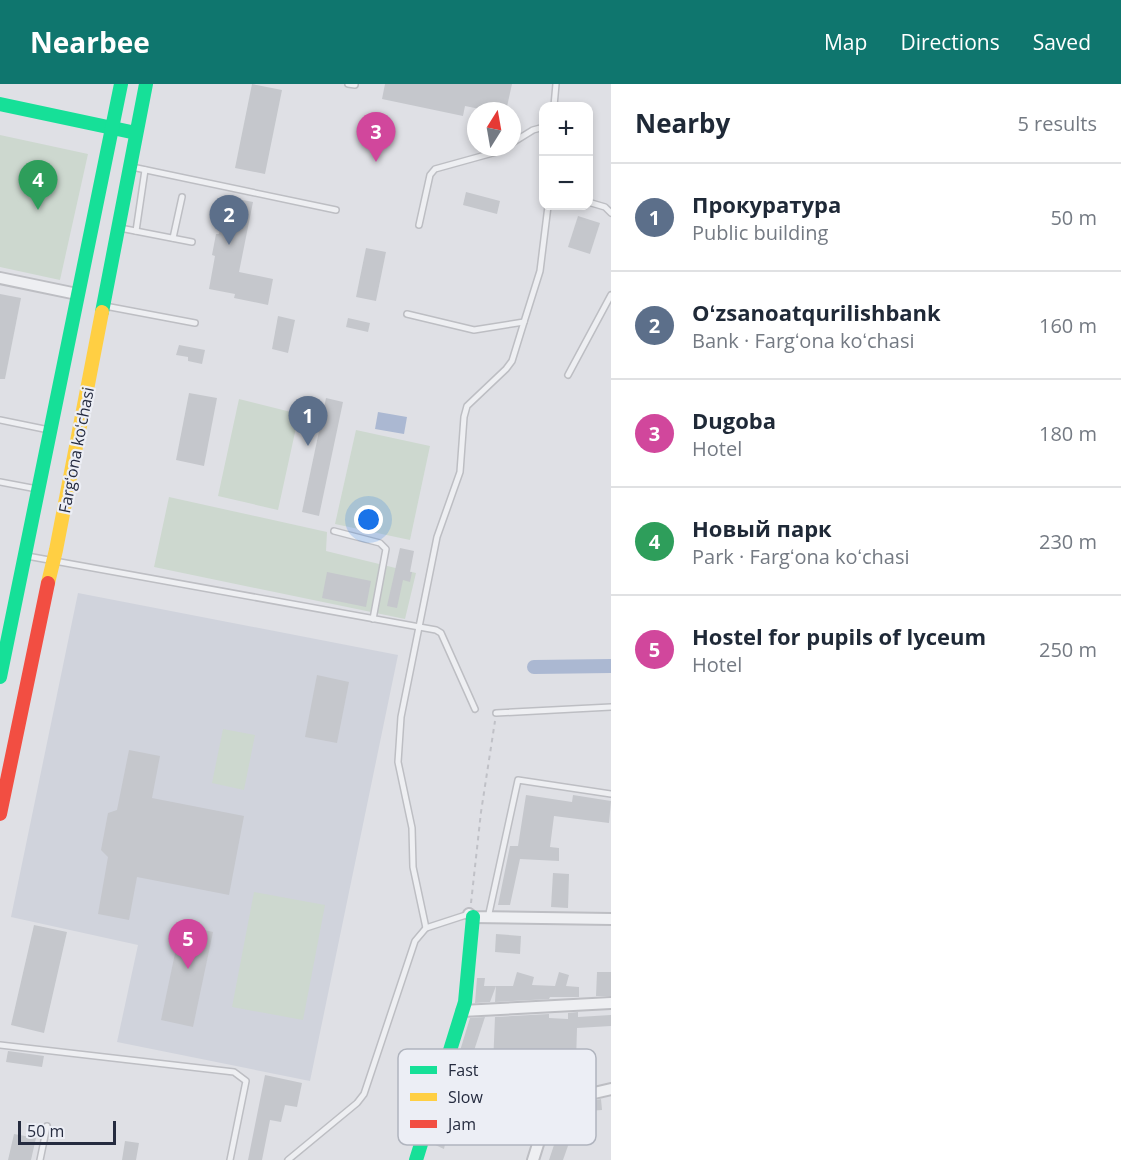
<!DOCTYPE html>
<html lang="en">
<head>
<meta charset="utf-8">
<style>
	:root { --surface:#fff; --page:#f6f6f7; --text:#1f2937; --muted:#747a83; --line:#e0e1e3; --accent:#0f766e }
	body { margin:0; font-family:"Open Sans",sans-serif; background:var(--page); color:var(--text) }
	.controls { position:absolute; right:18px; top:18px; display:grid; overflow:hidden; border-radius:12px; box-shadow:0 3px 9px #0003 }
	.controls button { width:54px; height:54px; display:grid; place-items:center; padding:0; border:0; border-bottom:2px solid var(--line); background:var(--surface); color:var(--text); font:30px sans-serif }
	.compass { position:absolute; left:467px; top:18px; width:54px; height:54px; border-radius:50%; background:var(--surface); box-shadow:0 3px 9px #0003; rotate:11deg }
	.scale { position:absolute; left:18px; bottom:15px; width:98px; box-sizing:border-box; padding-left:6px; border:3px solid #252b3f; border-top:0; font-size:16px; line-height:21px; white-space:nowrap; color:#252b3f; -webkit-text-stroke:4px #eceef5; paint-order:stroke }
	.you { position:absolute; left:369px; top:436px; width:21px; height:21px; margin:-15px; border:4px solid #fff; border-radius:50%; background:#1a73e8; box-shadow:0 0 0 9px #1a73e833 }
	.badge { display:grid; place-items:center; width:39px; height:39px; border-radius:50%; background:var(--accent); color:#fff; font-size:20px; font-weight:700 }
	.pin { position:absolute; translate:-50% -50px; filter:drop-shadow(0 2px 3px #0008) }
	.pin::after { content:''; position:absolute; top:32px; width:21px; height:18px; background:inherit; clip-path:polygon(0 0,100% 0,50% 100%) }
	.list { margin:0; padding:0; list-style:none }
	h2 { display:flex; justify-content:space-between; align-items:center; height:78px; margin:0; padding:0 24px; font-size:26px }
	h2 small { font-size:20px; font-weight:400; color:var(--muted) }
	.list li { display:grid; grid-template-columns:39px 1fr auto; gap:18px; align-items:center; box-sizing:border-box; height:108px; padding:0 24px; border-top:2px solid var(--line) }
	.list b { display:block; font-size:22px; white-space:nowrap }
	.list p { margin:0; font-size:20px; white-space:nowrap; color:var(--muted) }
	.list em { font-size:20px; font-style:normal; color:var(--muted) }
	.map { position:relative; flex:none; width:611px; height:1076px; overflow:hidden }
	header { display:flex; align-items:center; gap:36px; box-sizing:border-box; height:84px; padding:0 30px; background:var(--accent); color:#fff }
	header strong { font-size:28px }
	nav { display:flex; gap:33px; margin-inline-start:auto; font-size:21px }
	main { display:flex }
	aside { flex:1; background:var(--surface) }
	.map>svg:first-child { display:block }
</style>
</head>
<body>
<header>
<strong>Nearbee</strong>
<nav><a>Map</a><a>Directions</a><a>Saved</a></nav>
</header>
<main>
<div class="map">
<svg width="611" height="1076" viewBox="0 0 611 1076">
	<rect width="100%" height="100%" fill="#dfe0e5"/>
	<polygon fill="#d0d3dc" points="78,509 398,571 310,997 117,958 138,861 11,833"/>
	<g fill="#cdd8cf">
		<polygon points="0,51 88,70 60,196 0,183"/>
		<polygon points="239,315 299,330 278,426 218,412"/>
		<polygon points="356,346 430,362 410,456 335,440"/>
		<polygon points="169,413 327,448 326,467 416,489 405,535 154,483"/>
		<polygon points="223,645 255,651 244,706 212,699"/>
		<polygon points="254,808 325,821 303,936 232,923"/>
	</g>
	<polygon fill="#abb8d2" points="378,328 407,333 404,350 375,345"/>
	<g fill="none" stroke-linecap="round" stroke-linejoin="round">
		<polyline stroke="#abb8d2" stroke-width="14" points="534,583 611,582"/>
	</g>
	<g fill="#c5c7cc">
		<polygon points="252,0 282,6 265,90 235,84"/>
		<polygon points="385,0 512,0 506,27 490,27 465,22 463,32 382,15"/>
		<polygon points="466,108 500,117 497,130 463,121"/>
		<polygon points="227,113 253,118 239,188 273,195 268,221 234,214 235,210 209,205 215,172 212,171 216,150 219,150"/>
		<polygon points="578,132 600,139 590,170 568,163"/>
		<polygon points="366,164 386,168 376,217 356,213"/>
		<polygon points="0,210 21,214 5,295 0,295"/>
		<polygon points="278,232 295,236 288,269 272,265"/>
		<polygon points="348,234 370,239 368,248 346,243"/>
		<polygon points="179,261 205,266 202,280 188,277 188,273 176,271"/>
		<polygon points="189,309 217,314 204,382 176,376"/>
		<polygon points="326,314 343,318 319,432 302,428"/>
		<polygon points="400,464 414,467 410,488 412,488 410,498 403,496 397,524 387,522"/>
		<polygon points="327,488 371,497 366,523 322,514"/>
		<polygon points="317,591 349,598 337,659 305,653"/>
		<polygon points="129,666 160,672 152,714 244,732 229,811 137,793 129,836 98,830 108,773 101,766 108,729 117,726"/>
		<polygon points="526,711 572,718 573,711 611,717 609,739 554,732 550,763 559,764 559,777 520,775 510,821 498,821 510,762 518,762"/>
		<polygon points="553,789 569,790 568,824 551,823"/>
		<polygon points="34,841 67,848 44,949 11,941"/>
		<polygon points="181,841 213,848 193,943 161,936"/>
		<polygon points="496,850 521,852 520,870 495,868"/>
		<polygon points="517,888 534,893 532,901 555,902 559,888 569,891 566,902 579,903 579,913 550,913 549,915 495,918 496,902 513,902"/>
		<polygon points="597,888 611,888 611,912 596,912"/>
		<polygon points="477,894 485,894 484,902 496,902 490,918 475,919"/>
		<polygon points="578,928 578,933 611,931 611,942 577,944 576,978 550,977 550,987 540,986 539,1015 528,1014 529,1000 501,999 502,981 493,981 495,933 549,930 549,934 568,935 568,929"/>
		<polygon points="485,933 467,988 455,983 470,934"/>
		<polygon points="8,967 44,972 42,983 6,978"/>
		<polygon points="265,991 302,999 297,1023 285,1021 281,1038 270,1036 262,1076 248,1076"/>
		<polygon points="601,1015 602,1026 573,1028 566,1051 554,1048 561,1024"/>
		<polygon points="440,1038 449,1041 444,1065 431,1059"/>
		<polygon points="14,1050 36,1054 31,1076 8,1076"/>
		<polygon points="556,1055 569,1059 563,1076 549,1076"/>
		<polygon points="125,1057 139,1059 136,1076 122,1076"/>
	</g>
	<g fill="none" stroke-linecap="round" stroke-linejoin="round">
		<defs>
			<g id="lane">
				<polyline points="348,0 355,1"/>
				<polyline points="554,22 556,0"/>
				<polyline points="512,59 533,46 544,43"/>
				<polyline points="132,83 336,126"/>
				<polyline points="544,91 544,104"/>
				<polyline points="588,118 605,123 611,129"/>
				<polyline points="419,141 430,91 435,85 500,67 506,63"/>
				<polyline points="120,144 192,158"/>
				<polyline points="136,147 145,86"/>
				<polyline points="173,154 182,113"/>
				<polyline points="105,222 195,239"/>
				<polyline points="407,230 474,246 524,238 540,187 548,122"/>
				<polyline points="568,291 611,211"/>
				<polyline points="0,336 49,346"/>
				<polyline points="0,398 37,405"/>
				<polyline points="334,447 380,459 386,465 373,535"/>
				<polyline points="27,472 436,546 441,549 475,625"/>
				<polyline points="496,629 611,623"/>
				<polyline points="488,834 518,696 611,710"/>
				<polyline points="426,844 413,783 412,744 398,678 401,633 437,453 460,388 464,333 467,322 506,285 512,277 524,238"/>
				<polyline points="0,961 234,988 246,997 230,1076"/>
				<polyline points="40,1076 47,1042"/>
				<polyline points="288,1076 357,1019 364,1010 415,857 426,844 469,830"/>
			</g>
			<g id="street">
				<polyline points="0,194 77,210"/>
				<polyline points="469,830 473,833 611,835"/>
				<polyline points="462,927 611,919"/>
				<polyline points="533,1076 551,1019 611,1005"/>
			</g>
		</defs>
		<use href="#lane" stroke="#bdbec3" stroke-width="8"/>
		<use href="#street" stroke="#bdbec3" stroke-width="14"/>
		<polyline stroke="#c0c1c7" stroke-width="2" stroke-dasharray="4.5 4.5" stroke-linecap="butt" points="471,819 481,728 495,637"/>
		<use href="#lane" stroke="#eeeff2" stroke-width="5"/>
		<use href="#street" stroke="#eeeff2" stroke-width="10"/>
		<g stroke="#16e098" stroke-width="14">
			<polyline points="0,20 136,49"/>
			<polyline points="102,228 146,0"/>
			<polyline points="0,593 121,0"/>
			<polyline points="416,1076 465,918 473,833"/>
		</g>
		<polyline stroke="#ffcf43" stroke-width="14" points="48,499 56,466 102,228"/>
		<polyline stroke="#f24e42" stroke-width="14" points="0,730 48,499"/>
	</g>
	<g text-anchor="middle" dominant-baseline="central" stroke-width="4.5" stroke-linejoin="round" paint-order="stroke">
		<g font-size="16" fill="#252b3f" stroke="#eceef5">
			<text transform="translate(76 366) rotate(-79)">Fargʻona koʻchasi</text>
		</g>
	</g>
	<rect x="398" y="965" width="198" height="96" rx="9" fill="#eceef5" stroke="#b0b4be" stroke-width="1.5"/>
	<rect x="410" y="982" width="27" height="8" fill="#16e098"/>
	<rect x="410" y="1009" width="27" height="8" fill="#ffcf43"/>
	<rect x="410" y="1036" width="27" height="8" fill="#f24e42"/>
	<g font-size="16" fill="#252b3f">
		<text x="448" y="992">Fast</text>
		<text x="448" y="1019">Slow</text>
		<text x="448" y="1046">Jam</text>
	</g>
</svg>
<div class="controls">
<button>+</button>
<button>−</button>
</div>
<svg class="compass" viewBox="-18 -18 36 36"><path d="M0-13l5 13h-10z" fill="#e53935"/><path d="M0 13l5-13h-10z" fill="#747a83"/></svg>
<div class="scale">50 m</div>
<div class="you"></div>
<div class="pin badge" style="left:308px;top:362px;background:#5c6f8a">1</div>
<div class="pin badge" style="left:229px;top:161px;background:#5c6f8a">2</div>
<div class="pin badge" style="left:376px;top:78px;background:#d1479c">3</div>
<div class="pin badge" style="left:38px;top:126px;background:#2e9e5b">4</div>
<div class="pin badge" style="left:188px;top:885px;background:#d1479c">5</div>
</div>
<aside>
<h2>Nearby<small>5 results</small></h2>
<ul class="list">
<li><span class="badge" style="background:#5c6f8a">1</span><div><b>Прокуратура</b><p>Public building</p></div><em>50 m</em></li>
<li><span class="badge" style="background:#5c6f8a">2</span><div><b>Oʻzsanoatqurilishbank</b><p>Bank · Fargʻona koʻchasi</p></div><em>160 m</em></li>
<li><span class="badge" style="background:#d1479c">3</span><div><b>Dugoba</b><p>Hotel</p></div><em>180 m</em></li>
<li><span class="badge" style="background:#2e9e5b">4</span><div><b>Новый парк</b><p>Park · Fargʻona koʻchasi</p></div><em>230 m</em></li>
<li><span class="badge" style="background:#d1479c">5</span><div><b>Hostel for pupils of lyceum</b><p>Hotel</p></div><em>250 m</em></li>
</ul>
</aside>
</main>
</body>
</html>
